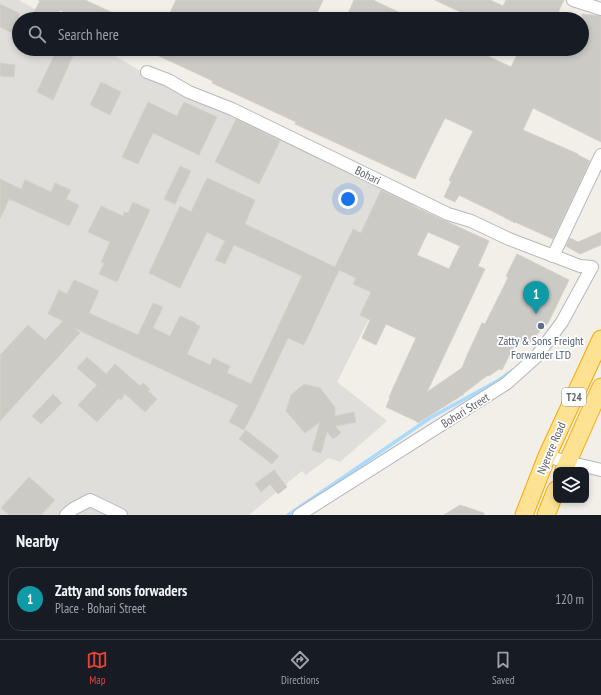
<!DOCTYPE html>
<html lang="en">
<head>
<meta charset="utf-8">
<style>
	:root { --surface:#171b24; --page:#20242c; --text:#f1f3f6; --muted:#9ea1a6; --line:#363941; --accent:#ea4335 }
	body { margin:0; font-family:"PT Sans Narrow",sans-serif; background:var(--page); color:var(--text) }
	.controls { position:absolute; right:12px; bottom:12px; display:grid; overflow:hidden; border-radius:8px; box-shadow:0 2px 6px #0003 }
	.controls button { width:36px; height:36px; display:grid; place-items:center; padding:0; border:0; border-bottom:1px solid var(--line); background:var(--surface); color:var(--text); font:20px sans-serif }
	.you { position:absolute; left:348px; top:199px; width:14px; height:14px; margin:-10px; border:3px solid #fff; border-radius:50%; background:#1a73e8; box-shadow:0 0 0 6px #1a73e833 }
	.badge { display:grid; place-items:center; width:26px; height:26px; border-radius:50%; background:var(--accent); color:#fff; font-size:13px; font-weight:700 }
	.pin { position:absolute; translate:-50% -33px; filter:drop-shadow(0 1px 2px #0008) }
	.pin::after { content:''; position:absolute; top:21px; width:14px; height:12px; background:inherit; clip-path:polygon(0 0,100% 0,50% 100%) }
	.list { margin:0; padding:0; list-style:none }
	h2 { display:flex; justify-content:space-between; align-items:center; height:52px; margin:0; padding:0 16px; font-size:17px }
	h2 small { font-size:13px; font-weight:400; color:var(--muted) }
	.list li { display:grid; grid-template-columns:26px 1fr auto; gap:12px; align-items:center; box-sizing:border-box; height:64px; margin:0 8px 8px; padding:0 8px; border:1px solid var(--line); border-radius:12px }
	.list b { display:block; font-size:15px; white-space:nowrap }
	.list p { margin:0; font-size:13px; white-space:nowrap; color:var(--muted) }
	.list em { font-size:13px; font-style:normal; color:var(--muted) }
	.icon { flex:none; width:22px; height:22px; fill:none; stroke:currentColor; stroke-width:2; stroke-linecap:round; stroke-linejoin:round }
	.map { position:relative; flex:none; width:601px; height:515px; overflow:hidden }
	.search { position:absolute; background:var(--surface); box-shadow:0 2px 6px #0003; left:12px; right:12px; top:12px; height:44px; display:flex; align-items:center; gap:10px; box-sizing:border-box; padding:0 14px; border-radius:22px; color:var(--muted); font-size:15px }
	.sheet { height:124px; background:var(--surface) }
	nav { display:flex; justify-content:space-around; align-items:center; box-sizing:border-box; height:56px; border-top:1px solid var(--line); background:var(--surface); font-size:11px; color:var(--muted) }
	nav a { display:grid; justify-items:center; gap:2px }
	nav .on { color:var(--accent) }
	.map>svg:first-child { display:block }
</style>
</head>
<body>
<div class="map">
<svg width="601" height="515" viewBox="0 0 601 515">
	<rect width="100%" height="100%" fill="#f1efe8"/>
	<polygon fill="#e0deda" points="0,0 19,0 51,19 19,19 19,49 103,49 144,73 417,205 384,289 337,382 387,421 340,462 328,458 306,475 302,471 249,515 0,515"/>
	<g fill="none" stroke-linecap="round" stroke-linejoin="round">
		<polyline stroke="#aadaff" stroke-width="3.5" points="288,515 430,418 499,380 513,370"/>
	</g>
	<g fill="#cccac5" stroke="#d6d1c6" fill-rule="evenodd">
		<polygon points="38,0 85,0 126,19 78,19 60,10 55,19 30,19 40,1"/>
		<polygon points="176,0 323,0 314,19 167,19"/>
		<polygon points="354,0 373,0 413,19 353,19 347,16"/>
		<polygon points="435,0 490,0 503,6 506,0 564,0 555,19 475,19"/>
		<polygon points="0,4 19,13 19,36 0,27"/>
		<polygon points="582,14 601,16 601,142 533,108 523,130 578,154 578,155 590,161 553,239 515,222 515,223 496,213 459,195 455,202 444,197 451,182 449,180 473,131 445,118 432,144 415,179 295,124 296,122 212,83 213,81 144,49 478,49 477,51 511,67 520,49 582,49"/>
		<polygon points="57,49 76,49 53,100 37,92"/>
		<polygon points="0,63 15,65 14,77 0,76"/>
		<polygon points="101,82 121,92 110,115 90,105"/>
		<polygon points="148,102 177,116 184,102 217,117 199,155 153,133 138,164 122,157"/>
		<polygon points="236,119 280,141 259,184 215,162"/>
		<polygon points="180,166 191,171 175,204 164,199"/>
		<path d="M207 178 255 200 245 224 335 267 353 229 361 233 381 190 413 205V206L489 241 478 266 485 269 427 392 462 368 468 353 482 323 485 324 508 278 506 276 517 254 569 280 548 323 527 345 517 340 502 370 499 369 489 376 488 375 463 394H464L418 423 416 421 386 407 390 398 389 397 416 338 386 324 376 345 362 338 370 320 360 315 371 292 353 284 356 278 339 270 304 345 288 338 253 413 244 430 229 422 238 405 74 328 80 333 0 421V355L28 325 45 340 63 321 48 314 59 290 67 294 74 280 99 291 89 313 138 335 153 303 163 307 153 328 170 336 180 316 196 323 195 324 200 326 187 354 210 365 213 358 230 366 227 373 251 384 302 276 234 245 225 264 215 260 225 241 207 232 180 288 149 273 180 206 191 212ZM428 232 460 246 449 269 417 255Z"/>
		<polygon points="0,179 21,189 25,180 51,192 55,183 71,190 66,199 79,205 69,226 9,199 0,219"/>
		<polygon points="133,202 150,210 117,282 99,274 104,263 101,262 110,242 88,232 101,206 123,216 124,212 128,213"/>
		<polygon points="601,232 601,245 580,254 566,246 570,238 578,242"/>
		<polygon points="87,357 106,374 115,364 140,386 143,383 150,389 148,391 157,399 145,412 125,394 121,400 119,398 97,422 78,405 97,385 77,368"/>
		<polygon points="304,384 320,388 335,407 335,416 354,412 356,422 335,426 341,433 333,439 327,432 321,453 312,450 320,422 305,433 286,411 291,395"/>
		<polygon points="53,394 62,403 41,424 32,416"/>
		<polygon points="246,430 279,456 272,464 239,439"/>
		<polygon points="274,470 287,487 278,494 270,484 261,492 255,484"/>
		<polygon points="29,477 55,500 41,515 9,515 1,508"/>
		<polygon points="460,505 484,513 484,515 444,515"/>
	</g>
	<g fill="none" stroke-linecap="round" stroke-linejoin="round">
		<defs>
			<g id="minor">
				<polyline points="573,0 601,9"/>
				<polyline points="147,72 168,80 189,92 232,109 448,214 471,221 509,239 580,266 592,267 562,322 536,357 507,383 299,515"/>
				<polyline points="553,256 601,155"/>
				<polyline points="547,456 567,462 601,470"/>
				<polyline points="66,515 73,509 90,500 121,515"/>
			</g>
			<g id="highway">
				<polyline points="564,470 601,387"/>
				<polyline points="524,515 547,456 601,339"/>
				<polyline points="546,515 556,490"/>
			</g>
		</defs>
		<use href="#minor" stroke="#b5b8bc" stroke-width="14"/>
		<use href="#highway" stroke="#f9ab00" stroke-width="19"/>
		<use href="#minor" stroke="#fff" stroke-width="12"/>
		<use href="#highway" stroke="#fde293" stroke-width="17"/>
	</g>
	<circle fill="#5c6f8a" stroke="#fff" stroke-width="1.5" cx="541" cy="326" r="4"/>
	<g text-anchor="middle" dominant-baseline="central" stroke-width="3.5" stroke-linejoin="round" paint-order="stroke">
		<rect fill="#fff" stroke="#8f9295" stroke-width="1" x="562" y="388" width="24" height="18" rx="3"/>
		<g font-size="11" font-weight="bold" fill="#5f6368">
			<text x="574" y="397">T24</text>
		</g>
		<g font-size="12" fill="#5f6368" stroke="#fff">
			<text transform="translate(368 175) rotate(26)">Bohari</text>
			<text transform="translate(465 410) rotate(-32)">Bohari Street</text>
			<text transform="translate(551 448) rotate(-67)">Nyerere Road</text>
		</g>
		<g font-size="12" fill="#4e5e75" stroke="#fff">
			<text x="541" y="340">Zatty &amp; Sons Freight<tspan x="541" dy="14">Forwarder LTD</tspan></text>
		</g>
	</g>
</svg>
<div class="controls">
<button><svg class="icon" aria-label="layers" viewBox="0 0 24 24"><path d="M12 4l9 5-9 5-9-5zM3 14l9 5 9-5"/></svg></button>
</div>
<div class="you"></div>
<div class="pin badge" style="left:536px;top:314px;background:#0f9aa8">1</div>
<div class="search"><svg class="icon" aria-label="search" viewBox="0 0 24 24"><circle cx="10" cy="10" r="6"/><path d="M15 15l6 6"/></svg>Search here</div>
</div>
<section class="sheet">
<h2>Nearby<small></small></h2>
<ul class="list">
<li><span class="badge" style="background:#0f9aa8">1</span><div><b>Zatty and sons forwaders</b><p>Place · Bohari Street</p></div><em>120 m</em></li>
</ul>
</section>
<nav>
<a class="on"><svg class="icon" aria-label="map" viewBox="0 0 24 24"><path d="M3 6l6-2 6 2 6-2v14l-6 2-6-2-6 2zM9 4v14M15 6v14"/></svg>Map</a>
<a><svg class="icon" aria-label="directions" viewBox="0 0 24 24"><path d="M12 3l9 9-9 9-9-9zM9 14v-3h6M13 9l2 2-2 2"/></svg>Directions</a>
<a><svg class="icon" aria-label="saved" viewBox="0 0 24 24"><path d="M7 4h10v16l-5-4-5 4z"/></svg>Saved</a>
</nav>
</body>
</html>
